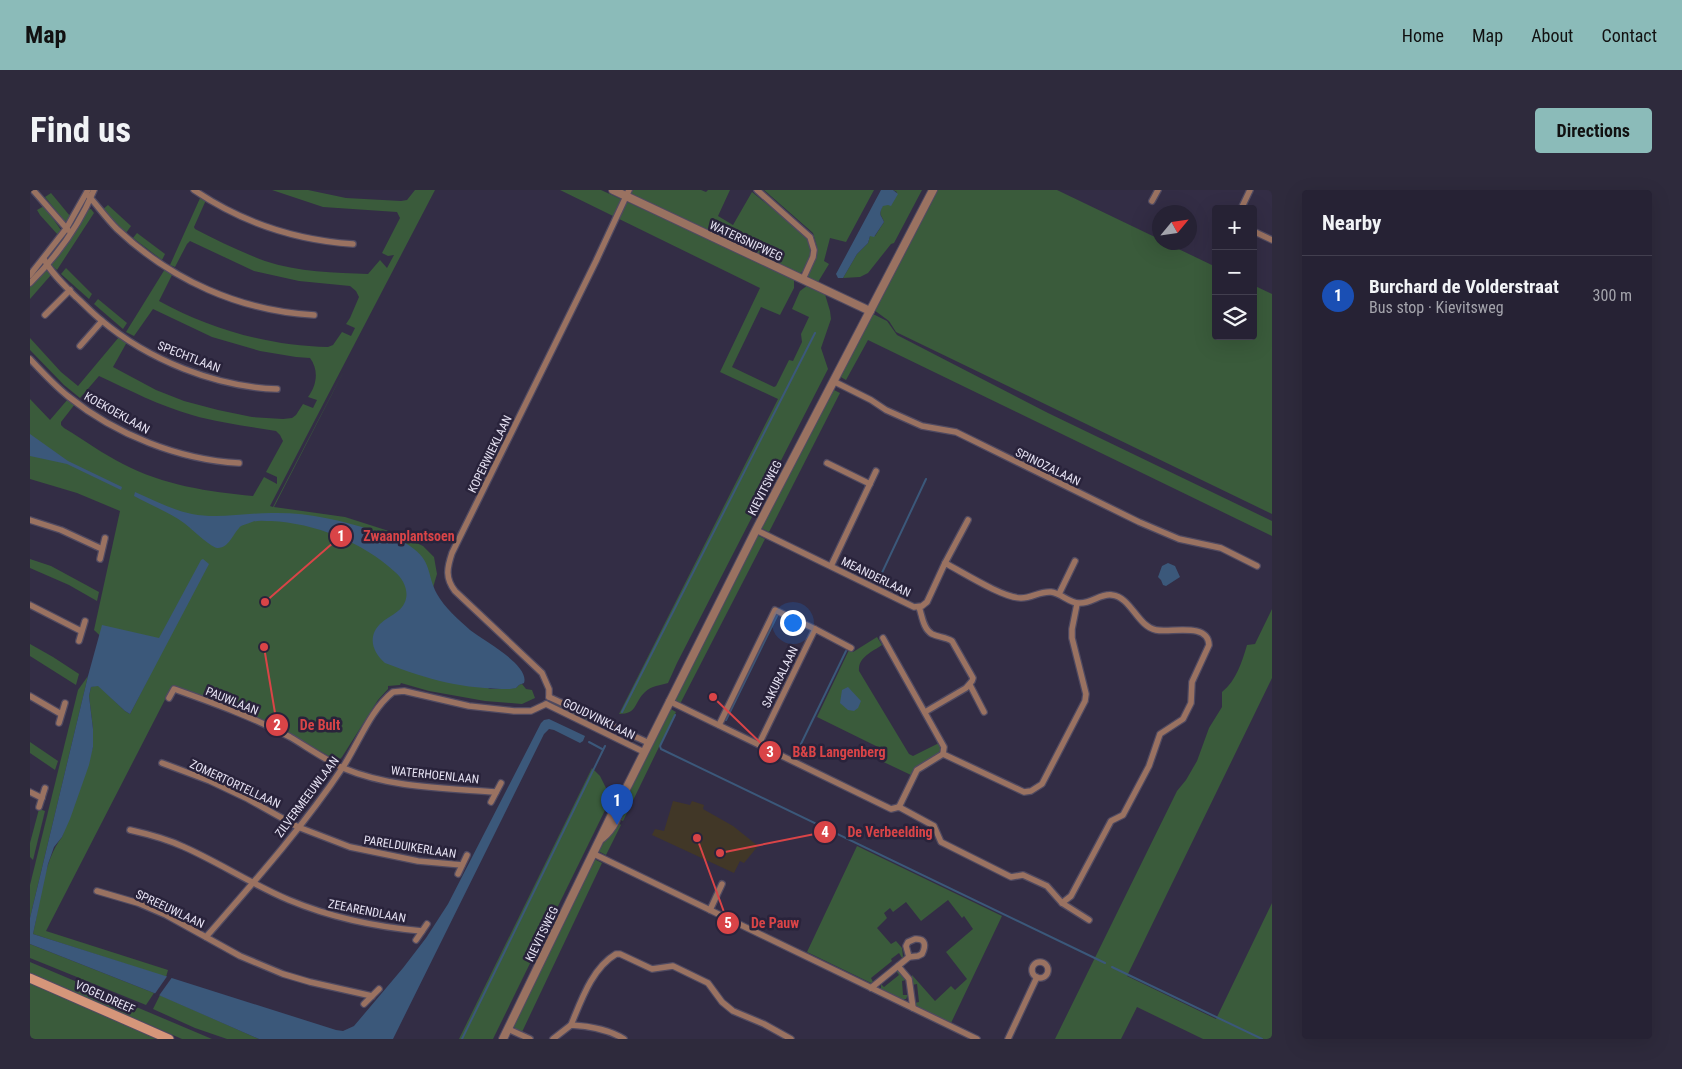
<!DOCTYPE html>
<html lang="en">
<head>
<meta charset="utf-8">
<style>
	:root { --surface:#262234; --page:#2e2a3c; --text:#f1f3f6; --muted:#a4a4ac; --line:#423f4f; --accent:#8bbbb9 }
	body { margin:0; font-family:"Roboto Condensed",sans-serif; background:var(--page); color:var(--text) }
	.controls { position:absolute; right:15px; top:15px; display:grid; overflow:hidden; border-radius:5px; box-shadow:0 5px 20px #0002 }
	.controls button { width:45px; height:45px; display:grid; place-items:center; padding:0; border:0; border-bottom:1px solid var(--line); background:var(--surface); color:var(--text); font:25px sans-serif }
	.compass { position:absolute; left:1122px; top:15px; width:45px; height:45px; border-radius:50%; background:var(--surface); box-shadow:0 5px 20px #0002; rotate:61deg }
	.you { position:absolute; left:762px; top:432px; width:18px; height:18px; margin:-12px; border:4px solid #fff; border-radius:50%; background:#1a73e8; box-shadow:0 0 0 8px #1a73e833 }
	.badge { display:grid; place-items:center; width:32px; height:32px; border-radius:50%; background:var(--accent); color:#fff; font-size:16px; font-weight:700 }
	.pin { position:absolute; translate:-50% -41px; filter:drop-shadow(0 1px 2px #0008) }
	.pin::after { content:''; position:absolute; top:26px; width:18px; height:15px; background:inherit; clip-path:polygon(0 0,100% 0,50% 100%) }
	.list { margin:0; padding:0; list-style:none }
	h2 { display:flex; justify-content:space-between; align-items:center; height:65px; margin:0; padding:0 20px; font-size:21px }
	h2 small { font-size:16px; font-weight:400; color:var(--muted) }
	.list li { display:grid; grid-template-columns:32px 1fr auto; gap:15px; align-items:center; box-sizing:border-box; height:80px; padding:0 20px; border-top:1px solid var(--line) }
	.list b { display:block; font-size:19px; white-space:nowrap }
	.list p { margin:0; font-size:16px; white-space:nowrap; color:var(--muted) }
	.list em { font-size:16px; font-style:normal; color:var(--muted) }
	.icon { flex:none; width:28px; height:28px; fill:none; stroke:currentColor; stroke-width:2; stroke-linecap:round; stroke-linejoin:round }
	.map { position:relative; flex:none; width:1242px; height:849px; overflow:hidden; border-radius:5px }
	header { display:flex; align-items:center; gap:30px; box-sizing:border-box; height:70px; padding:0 25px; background:var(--accent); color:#111 }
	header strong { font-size:24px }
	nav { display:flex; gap:28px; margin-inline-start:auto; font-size:18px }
	.intro { display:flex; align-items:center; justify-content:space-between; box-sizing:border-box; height:120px; padding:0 30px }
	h1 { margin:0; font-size:35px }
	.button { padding:12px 22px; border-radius:5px; background:var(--accent); color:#111; font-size:18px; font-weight:700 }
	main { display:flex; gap:30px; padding:0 30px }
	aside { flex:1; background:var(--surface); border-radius:5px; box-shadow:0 5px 20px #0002 }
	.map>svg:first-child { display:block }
</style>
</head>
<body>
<header>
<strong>Map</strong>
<nav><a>Home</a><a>Map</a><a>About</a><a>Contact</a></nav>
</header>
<div class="intro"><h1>Find us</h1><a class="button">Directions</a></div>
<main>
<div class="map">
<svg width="1242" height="849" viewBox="0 0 1242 849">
	<rect width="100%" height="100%" fill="#332d45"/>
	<polygon fill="#413727" points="643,611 660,615 662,611 674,615 673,619 703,636 728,656 714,673 710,671 704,683 622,645 625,639 634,641"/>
	<g fill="#3a5b3b">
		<path d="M242 0H278L316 8 371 11 377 10 385 0H405L240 316 243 317 317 175 244 317 315 327 365 343 393 356 404 367 407 384 384 462 460 499 486 498 489 495 492 494 496 499 502 500 505 508 492 514 455 511 399 501 371 493 370 495 358 496V499L348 510 312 567 309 570H306L243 535 203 517 142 496 16 741 138 780 136 787 3 744C10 714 13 671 32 647L63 557V539L59 506 61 497 68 495 95 521 100 524 119 487 112 485 64 440 90 321 47 303 0 289V209L20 230 38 209 45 214 31 232V235L34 238C54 250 73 264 93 274 133 295 179 302 223 306L234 287 247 294V287L236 282 253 251 250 245 246 241C218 236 189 233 162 225 130 216 99 200 69 186L50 208 34 195 0 160V148L31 182 48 196 89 147 97 152 83 177 126 200 154 211 188 220 222 227 253 229 262 228 266 225 273 214 283 218 287 210 278 207C287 195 289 180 280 168L266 167 230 161 182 147 123 119 104 146 96 142 135 79 143 83 129 111C180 139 239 156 298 157L303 155 312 142 321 146 325 138 316 134 320 128 329 107 326 101 320 96 269 91 224 81 160 51 157 54 145 77 140 75 171 6 176 10 164 37 165 39C188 51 211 62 235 71 268 82 305 83 338 84L350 70 357 78 364 65 358 66 352 63 370 28 367 22 293 17Z"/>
		<path d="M530 0H571L764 88V98L750 125 731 117 702 177 744 197 746 196 759 170 763 171 772 152 771 144 779 127 762 119 770 101 778 95 794 101 800 121 801 129 791 158 798 179 647 473 638 493C631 495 621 496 615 502 604 512 608 524 589 524L748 209 690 182 730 98Z"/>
		<path d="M601 0H671L676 2 678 0H700L688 26 703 35 722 2 779 48C782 59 782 79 768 84L601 5Z"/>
		<polygon points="734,0 844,0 816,52 800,48 794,71 799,74 788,92 779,89 777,83 786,65 787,57 783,43"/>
		<path d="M863 0H892L864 53 861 54 838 83 830 87 813 88 827 64 838 53 840 46H845L854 32C851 23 848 26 853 15H858L867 2Z"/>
		<polygon points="906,0 1027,0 1129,49 1130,52 1136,53 1186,77 1186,146 1223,146 1223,95 1242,104 1242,324 866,142 859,131 844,120"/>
		<polygon points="21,3 40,26 36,33 15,7"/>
		<polygon points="78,15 101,36 96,43 72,20"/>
		<polygon points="14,16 31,40 28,45 10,25 7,20"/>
		<polygon points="61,19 64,23 27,80 20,74 28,66 56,20"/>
		<polygon points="107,43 135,64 132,70 103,48"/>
		<polygon points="36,78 62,104 59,109 31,84"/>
		<polygon points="16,79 21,85 0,109 0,97"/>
		<polygon points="68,109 97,133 93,139 64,114"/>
		<polygon points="843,124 857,131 867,145 1018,223 1242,331 1242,346 838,150 816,190 809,186"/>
		<polygon points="802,199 810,203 739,342 731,338"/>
		<polygon points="727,345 735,349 650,514 643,510"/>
		<polygon points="0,369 21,376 69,402 67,411 39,395 0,378"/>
		<path d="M1242 419V488L1097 786 1186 829 1242 713V849H1173L1107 817 1091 849H1025L1147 601 1156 590 1167 571 1179 538 1192 517V502C1206 491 1212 472 1217 455L1225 454Z"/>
		<path d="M847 447 852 455C842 462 828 467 829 481L879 564 883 566 909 553 911 558 908 565 888 576 881 585 843 567 848 557 787 527 819 460 823 462Z"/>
		<polygon points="0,454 23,467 49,484 46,495 0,466"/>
		<polygon points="58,486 54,503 0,728 0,695 48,500"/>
		<polygon points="524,510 558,527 556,531 522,515"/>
		<polygon points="639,518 646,522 593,631 588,629 594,617 597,604"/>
		<polygon points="0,552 28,571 25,580 0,563"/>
		<polygon points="562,578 570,586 581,608 463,849 429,849"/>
		<polygon points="9,619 15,621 3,670 0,667 0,653"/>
		<polygon points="587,632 591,635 576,665 568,661"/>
		<polygon points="827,656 972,726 921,833 886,816 885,813 889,812 887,794 882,795 882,785 905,811 921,796 925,800 937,789 916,762 943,739 934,726 932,728 918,710 891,731 876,712 863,722 860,718 854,723 857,728 847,738 861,754 866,751 872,758 873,767 872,768 869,763 861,769 862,771 841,788 843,792 841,793 777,762"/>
		<polygon points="564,669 572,673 492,842 485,839 483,834"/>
		<polygon points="0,754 124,803 116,815 0,768"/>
		<polygon points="0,772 182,849 152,849 0,783"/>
		<polygon points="866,781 869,781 876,790 872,791 873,805 878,805 876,809 872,809 851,799 851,794 854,797 869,785"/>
		<polygon points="0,793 133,849 0,849"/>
		<polygon points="130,805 229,849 197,849 165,838 123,819"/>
	</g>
	<g fill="#3b587a">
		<path d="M851 0H863L868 4 861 16 858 15 853 16C848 26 851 24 854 32L844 47 840 46 838 53 827 64 813 88H808L806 84Z"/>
		<polygon points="0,244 38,271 92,297 91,300 37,274 0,266"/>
		<path d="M105 302C124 310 142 320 162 324 188 329 215 323 241 323 277 322 311 330 345 341 357 345 370 349 380 356 403 372 396 383 407 404 414 417 429 430 440 440 454 451 500 475 494 493L489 495 486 498 480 499C433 499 399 490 355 473 343 463 337 447 350 434 355 429 362 426 368 421 382 410 377 392 365 382 333 352 284 333 241 331 235 331 228 330 222 332 219 333 214 335 211 336 203 343 199 359 187 358 179 356 162 339 154 333 139 322 120 315 104 306Z"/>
		<polygon points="173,369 179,374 100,524 95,521 68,496 61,497 59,506 63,539 63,557 59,575 40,629 32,647 24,657 18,674 3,744 306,840 313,841 324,836 373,778 396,748 418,714 511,533 514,530 519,529 555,546 553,551 550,553 524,540 519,539 514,544 363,849 229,849 124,803 0,754 0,728 58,486 72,435 129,448 171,370"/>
		<polygon points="1138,373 1145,376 1150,387 1136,396 1133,395 1131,390 1128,387 1132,376"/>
		<polygon points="818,497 831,511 828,518 824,521 818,520 810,513 812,500"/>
	</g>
	<polygon fill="#332d45" points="138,785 143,786 128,807 124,805"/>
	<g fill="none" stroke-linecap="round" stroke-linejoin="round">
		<g stroke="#3b587a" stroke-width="2">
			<polyline points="850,387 896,289"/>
			<polyline points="592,522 785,143"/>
			<polyline points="645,525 630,556 631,559 1075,773"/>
			<polyline points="696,530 747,426"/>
			<polyline points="559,552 572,559"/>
			<polyline points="769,558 816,461"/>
			<polyline points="1082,777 1232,849"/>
			<polyline points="432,849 575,556"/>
		</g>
		<defs>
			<g id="minor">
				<polyline points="3,0 38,40"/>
				<path d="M164 0C211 32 265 50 323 54"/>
				<polyline points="727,0 780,47 784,60 783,67 773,89"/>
				<path d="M57 4C67 15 76 28 87 39 141 90 210 121 284 125"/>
				<polyline points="1122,11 1128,0"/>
				<polyline points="1211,19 1220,0"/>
				<polyline points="1223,41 1242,50"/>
				<path d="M14 69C21 83 35 96 46 107 54 114 62 123 71 130 118 170 186 197 247 199"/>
				<polyline points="0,85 36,39 58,0"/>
				<path d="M0 93C26 67 50 34 64 0"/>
				<polyline points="15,125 40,100"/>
				<polyline points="50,156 72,131"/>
				<path d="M0 169C12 182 25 196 39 207 85 244 149 270 209 273"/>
				<polyline points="803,191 841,210 856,220 892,236 926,242 1109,332 1149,349 1191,358 1227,376"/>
				<polyline points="797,273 840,294"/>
				<polyline points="0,330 31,340 72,359"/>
				<path d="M726 340 884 417 892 416 897 412 915 373C934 383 973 408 991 408 1002 408 1010 401 1021 402 1031 403 1039 413 1049 413 1061 414 1071 403 1082 405 1101 407 1107 436 1126 440 1141 443 1178 432 1179 455L1162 492 1161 513 1153 529 1130 544 1119 576 1093 625 1081 631 1041 706 1032 713"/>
				<polyline points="70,369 75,348"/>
				<polyline points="915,373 938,330"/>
				<polyline points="801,376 846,281"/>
				<polyline points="1029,404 1045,371"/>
				<polyline points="0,415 51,441"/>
				<path d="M889 417C892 425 893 439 902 444 908 447 916 447 922 451L943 488 942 491 936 498 895 522"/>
				<polyline points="853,448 914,557 913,564 887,580 869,617"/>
				<polyline points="49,451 55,431"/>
				<polyline points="940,495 954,522"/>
				<polyline points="0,506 31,524"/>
				<path d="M519 507V499L512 483 425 401C415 388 417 378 422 363L566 71 599 0"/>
				<polyline points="519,507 619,553"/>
				<path d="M139 508 144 499C183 513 223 527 260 547 277 557 294 569 313 578 360 598 415 598 466 602"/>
				<polyline points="639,511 861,619 869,617 904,636 911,652 981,687 993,685 1017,696 1032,713 1059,730"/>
				<polyline points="516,514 614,562"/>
				<polyline points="29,533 35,513"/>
				<polyline points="689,535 745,420 785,439"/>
				<polyline points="729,554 785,439 821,458"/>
				<polyline points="913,564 994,602 1001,601 1012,594 1055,511 1056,504 1042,448 1042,439 1047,414"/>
				<polyline points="132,573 180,591 218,609 268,637 320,657 388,671 432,675"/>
				<polyline points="0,602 12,608"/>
				<polyline points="461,612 471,593"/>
				<polyline points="9,617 15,598"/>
				<path d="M100 640C118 644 137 649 154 657 190 673 223 695 259 710 302 728 347 737 392 741"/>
				<polyline points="564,664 947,849"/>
				<polyline points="428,684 437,665"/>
				<polyline points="67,701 108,713 136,725 210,766 253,784 280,792 342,806"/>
				<polyline points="680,720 692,694"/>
				<path d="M176 747C224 692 273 637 313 577 328 554 341 519 363 502L374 501 439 516 484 521H501L516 514"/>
				<path d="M885 749C896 748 896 756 892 764L888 766 879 767 876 756 878 752Z"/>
				<polyline points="386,750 397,734"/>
				<circle cx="1010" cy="780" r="8"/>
				<polyline points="868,776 879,789 883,818"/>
				<polyline points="841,798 879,767"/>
				<polyline points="334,814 349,799"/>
				<path d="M541 835C551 811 562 778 586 764H590L622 779 643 776 678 793 692 812 703 821 734 834 761 849"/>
				<polyline points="478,839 500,849"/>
				<path d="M523 849 541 835C559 836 578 839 594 849"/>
				<polyline points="978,849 1007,787"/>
			</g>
			<g id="tertiary">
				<polyline points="583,0 840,121"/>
				<path d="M572 648C582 640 592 623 591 609"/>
				<polyline points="473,849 587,614 591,609 726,340 903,0"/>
			</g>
			<polyline id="secondary" points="0,788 139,849"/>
		</defs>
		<use href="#minor" stroke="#504a61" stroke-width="8"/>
		<use href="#tertiary" stroke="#504a61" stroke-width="10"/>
		<use href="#secondary" stroke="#504a61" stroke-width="11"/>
		<use href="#minor" stroke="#9a7261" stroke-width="5.5"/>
		<use href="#tertiary" stroke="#9a7261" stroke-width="8"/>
		<use href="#secondary" stroke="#d5967a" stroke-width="9"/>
	</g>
	<g text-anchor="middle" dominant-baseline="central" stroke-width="5" stroke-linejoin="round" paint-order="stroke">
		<g font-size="12" fill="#e7e3f4" stroke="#29233b">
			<text transform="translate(716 51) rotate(25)">WATERSNIPWEG</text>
			<text transform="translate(159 167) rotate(21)">SPECHTLAAN</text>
			<text transform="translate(87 223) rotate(29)">KOEKOEKLAAN</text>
			<text transform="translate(460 264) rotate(-64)">KOPERWIEKLAAN</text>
			<text transform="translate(1018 277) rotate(26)">SPINOZALAAN</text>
			<text transform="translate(735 298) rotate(-63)">KIEVITSWEG</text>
			<text transform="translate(846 387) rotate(26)">MEANDERLAAN</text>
			<text transform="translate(750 487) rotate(-64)">SAKURALAAN</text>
			<text transform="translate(202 511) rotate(22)">PAUWLAAN</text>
			<text transform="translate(569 529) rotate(26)">GOUDVINKLAAN</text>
			<text transform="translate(405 585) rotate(6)">WATERHOENLAAN</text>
			<text transform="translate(205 594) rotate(25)">ZOMERTORTELLAAN</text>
			<text transform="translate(277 607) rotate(-53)">ZILVERMEEUWLAAN</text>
			<text transform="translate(380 657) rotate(9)">PARELDUIKERLAAN</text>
			<text transform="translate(140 719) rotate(25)">SPREEUWLAAN</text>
			<text transform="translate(337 721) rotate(11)">ZEEARENDLAAN</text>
			<text transform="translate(512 744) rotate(-64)">KIEVITSWEG</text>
			<text transform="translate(75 807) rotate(24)">VOGELDREEF</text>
		</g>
	</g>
	<path fill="none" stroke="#d94447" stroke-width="2" d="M235 412L311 346M234 457L247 535M683 507L740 562M690 663L795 642M667 648L698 733"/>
	<g fill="#d94447" stroke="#29233b" stroke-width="2">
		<circle cx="235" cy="412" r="5"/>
		<circle cx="234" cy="457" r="5"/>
		<circle cx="683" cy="507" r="5"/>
		<circle cx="690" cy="663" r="5"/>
		<circle cx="667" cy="648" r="5"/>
		<circle cx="311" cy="346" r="12"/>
		<circle cx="247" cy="535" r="12"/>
		<circle cx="740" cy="562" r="12"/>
		<circle cx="795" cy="642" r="12"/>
		<circle cx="698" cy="733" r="12"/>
	</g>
	<g font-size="15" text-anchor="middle" font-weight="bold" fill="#fff">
		<text x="311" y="351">1</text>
		<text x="247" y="540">2</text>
		<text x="740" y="567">3</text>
		<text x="795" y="647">4</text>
		<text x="698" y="738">5</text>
	</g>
	<g font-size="14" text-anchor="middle" font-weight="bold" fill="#d94447" stroke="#29233b" stroke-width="5" stroke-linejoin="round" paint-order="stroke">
		<text x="379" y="351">Zwaanplantsoen</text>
		<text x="290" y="540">De Bult</text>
		<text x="809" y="567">B&amp;B Langenberg</text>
		<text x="860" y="647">De Verbeelding</text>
		<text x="745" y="738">De Pauw</text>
	</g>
</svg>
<div class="controls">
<button>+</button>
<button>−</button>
<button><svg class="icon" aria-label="layers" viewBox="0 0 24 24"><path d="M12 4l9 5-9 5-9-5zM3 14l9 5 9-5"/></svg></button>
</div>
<svg class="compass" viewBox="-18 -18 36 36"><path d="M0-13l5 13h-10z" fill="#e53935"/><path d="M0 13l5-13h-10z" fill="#a4a4ac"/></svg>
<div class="you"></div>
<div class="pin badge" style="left:587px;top:635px;background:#1a4fb4">1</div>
</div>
<aside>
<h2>Nearby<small></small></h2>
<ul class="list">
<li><span class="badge" style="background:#1a4fb4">1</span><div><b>Burchard de Volderstraat</b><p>Bus stop · Kievitsweg</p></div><em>300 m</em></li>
</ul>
</aside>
</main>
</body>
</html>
